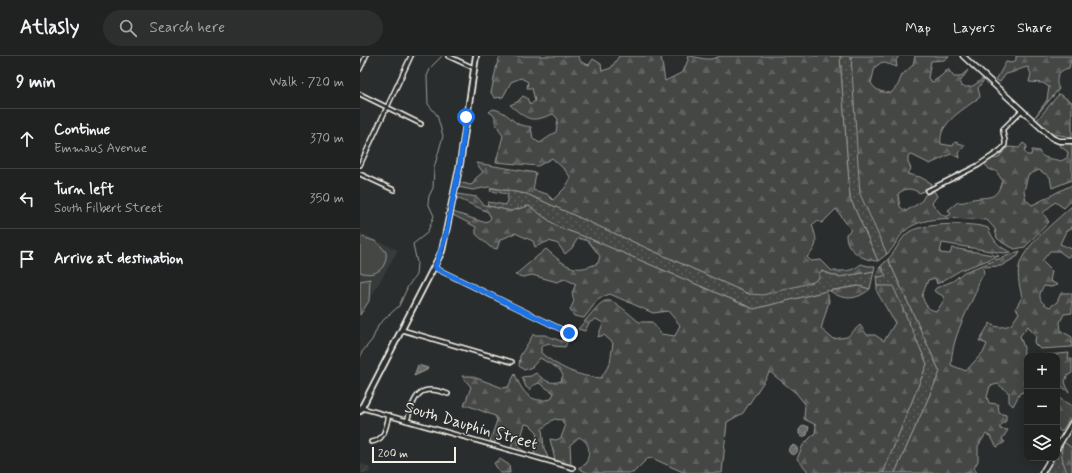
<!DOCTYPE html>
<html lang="en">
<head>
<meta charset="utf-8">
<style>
	:root { --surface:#202222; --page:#2d2f2f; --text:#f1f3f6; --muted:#a2a4a5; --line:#3d3f40 }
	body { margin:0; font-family:Mynerve,sans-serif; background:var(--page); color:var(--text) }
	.controls { position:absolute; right:12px; bottom:12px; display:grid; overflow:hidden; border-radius:8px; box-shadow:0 2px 10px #0003 }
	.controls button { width:36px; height:36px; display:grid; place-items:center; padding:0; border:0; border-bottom:1px solid var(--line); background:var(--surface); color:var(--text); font:20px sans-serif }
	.scale { position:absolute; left:12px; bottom:10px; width:84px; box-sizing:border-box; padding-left:4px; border:2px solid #f4f1e8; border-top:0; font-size:11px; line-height:14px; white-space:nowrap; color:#f4f1e8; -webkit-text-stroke:3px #2a2d2e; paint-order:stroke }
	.stop { position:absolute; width:12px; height:12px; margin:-9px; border:3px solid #1a73e8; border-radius:50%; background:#fff }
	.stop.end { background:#1a73e8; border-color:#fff; box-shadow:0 1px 4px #0008 }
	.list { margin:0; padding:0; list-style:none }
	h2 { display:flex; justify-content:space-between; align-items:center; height:52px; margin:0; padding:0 16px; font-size:17px }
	h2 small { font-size:13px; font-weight:400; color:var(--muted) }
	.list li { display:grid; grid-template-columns:26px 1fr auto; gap:12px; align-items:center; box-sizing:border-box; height:60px; padding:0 16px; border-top:1px solid var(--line) }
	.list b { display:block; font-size:15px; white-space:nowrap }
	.list p { margin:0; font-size:13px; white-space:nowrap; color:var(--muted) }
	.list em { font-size:13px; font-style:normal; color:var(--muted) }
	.icon { flex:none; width:22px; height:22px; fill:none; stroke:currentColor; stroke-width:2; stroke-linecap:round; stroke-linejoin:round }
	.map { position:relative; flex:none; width:712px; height:417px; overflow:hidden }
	header { display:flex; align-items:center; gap:24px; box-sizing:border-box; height:56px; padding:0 20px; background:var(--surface); border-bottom:1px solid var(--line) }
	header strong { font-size:19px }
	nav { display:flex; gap:22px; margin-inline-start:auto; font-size:14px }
	.search { width:280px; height:36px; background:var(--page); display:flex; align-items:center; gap:10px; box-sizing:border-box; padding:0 14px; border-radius:22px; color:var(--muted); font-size:15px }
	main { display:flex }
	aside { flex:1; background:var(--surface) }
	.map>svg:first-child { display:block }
</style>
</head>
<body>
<header>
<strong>Atlasly</strong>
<div class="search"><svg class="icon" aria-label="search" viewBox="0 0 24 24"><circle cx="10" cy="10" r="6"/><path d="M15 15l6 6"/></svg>Search here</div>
<nav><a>Map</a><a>Layers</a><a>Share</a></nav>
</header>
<main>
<aside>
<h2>9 min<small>Walk · 720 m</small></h2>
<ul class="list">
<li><svg class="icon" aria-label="ahead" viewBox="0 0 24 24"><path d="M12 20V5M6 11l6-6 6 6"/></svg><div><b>Continue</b><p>Emmaus Avenue</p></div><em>370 m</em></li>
<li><svg class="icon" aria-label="left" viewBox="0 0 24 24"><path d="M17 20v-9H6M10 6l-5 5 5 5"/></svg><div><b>Turn left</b><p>South Filbert Street</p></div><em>350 m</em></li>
<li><svg class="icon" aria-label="arrive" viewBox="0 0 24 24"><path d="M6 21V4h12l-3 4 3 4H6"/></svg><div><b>Arrive at destination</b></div></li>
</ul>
</aside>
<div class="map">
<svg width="712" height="417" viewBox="0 0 712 417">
	<defs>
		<pattern id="industrial-furrows" width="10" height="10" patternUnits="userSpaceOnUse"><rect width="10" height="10" fill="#373a3a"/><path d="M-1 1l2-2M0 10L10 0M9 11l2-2" fill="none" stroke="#555756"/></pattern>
		<pattern id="green-dots" width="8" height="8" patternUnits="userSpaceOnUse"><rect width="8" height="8" fill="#444645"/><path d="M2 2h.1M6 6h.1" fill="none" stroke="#606160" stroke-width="1.8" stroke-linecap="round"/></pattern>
		<pattern id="forest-firs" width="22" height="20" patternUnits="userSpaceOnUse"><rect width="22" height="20" fill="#444645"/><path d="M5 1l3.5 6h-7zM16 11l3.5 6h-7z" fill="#606160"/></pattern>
		<pattern id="water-waves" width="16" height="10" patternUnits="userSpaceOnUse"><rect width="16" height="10" fill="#676866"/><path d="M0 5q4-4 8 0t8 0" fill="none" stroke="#7d7e7c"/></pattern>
	</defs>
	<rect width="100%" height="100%" fill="#2a2d2e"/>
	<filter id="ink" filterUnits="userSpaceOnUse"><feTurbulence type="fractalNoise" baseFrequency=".025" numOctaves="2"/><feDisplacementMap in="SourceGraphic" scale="8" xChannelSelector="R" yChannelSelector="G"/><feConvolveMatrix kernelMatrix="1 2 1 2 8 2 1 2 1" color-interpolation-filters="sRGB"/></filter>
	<g filter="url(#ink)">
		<g fill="#373a3a">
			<polygon points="0,177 38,194 0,260"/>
			<polygon points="712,374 712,392 704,386"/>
		</g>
		<polygon fill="url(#industrial-furrows)" points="0,407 7,410 10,413 10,417 0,417"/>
		<g fill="url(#green-dots)" stroke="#9c9c96">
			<polygon points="480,0 491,0 515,170 527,198 518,205 490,142"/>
			<polygon points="131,132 167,138 389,238 461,215 479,221 514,215 510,233 498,230 467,235 394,253 228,182 198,171 169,150 151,155 127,150 128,146 146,149 148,138 130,135"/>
			<polygon points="528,203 580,316 535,417 523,417 567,308 533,231 517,230 516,220 520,221 524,213 520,211"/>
			<polygon points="700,392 708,417 685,417 694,402 697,402 697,397"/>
		</g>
		<g fill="url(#forest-firs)" stroke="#9c9c96">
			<path d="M140 0H218L221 6 229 9 233 3 241 8 242 15 251 12 259 0H301L305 25 323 16 328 4 327 0C339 0 347 7 360 0H480L490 142 518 205C504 205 485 194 486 178L491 174 476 153 462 167 457 165 452 169C457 183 459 190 447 201L451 205 461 204 472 215C484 215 492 216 501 208L508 210H515L514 215 479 221 462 215 459 217V222L453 226 403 239 389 238 167 138 128 131 113 134 98 131 99 126 110 129 113 128 115 123 123 116 116 107 176 117 173 134 187 138 193 144 205 132 211 122 205 114 192 102 178 110 136 106 143 80 135 66V60L129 56 133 53C145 55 149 62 158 68 162 70 167 70 171 71L173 83 180 87 196 76 198 63 193 58C170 67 168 64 150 49L157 46 163 40 167 42 170 49 175 45 172 32H167L168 26 161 22 151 26 143 41 135 42 131 37 137 8Z"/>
			<path d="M491 0H539L536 4 537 11 522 6 515 11 511 27C516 35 521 36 531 37L538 29 542 19 553 9 555 0H589L584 4 571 5 568 22 572 26 580 21 588 13 594 21H600L608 14 600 26 601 30C611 33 615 29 622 23L624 24 618 32 620 41C606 52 577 67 581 88L593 90 595 86 605 89 599 97 600 102 591 98 570 108 552 99 548 100V106L551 113 547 118 560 121 571 127 570 131 560 137C551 132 546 131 538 138L540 151 546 155 561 146 565 139 574 135 577 140 572 147 580 157 586 161 591 158 588 154 598 146C604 147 607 145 613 143 629 140 637 145 642 124L636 115 630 114 624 107 629 103 638 102 648 91 659 92 663 87 667 90 664 95 667 99H671L672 94 679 95C682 104 693 102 701 105L707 102 708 96 700 90 701 87 712 88V124L692 132 690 121 679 114 668 119 664 135 666 144 672 149C686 143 698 135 712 129V144L704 152 695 146 683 157 689 166 665 191 655 193 643 187 637 182 635 173 627 164C603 163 565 158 546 174 538 180 535 192 527 198L500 138Z"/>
			<path d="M656 0H712L709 12C698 14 694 23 699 33L675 61 687 44 689 31 683 27 669 26 671 18 668 11C660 12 654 17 646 18L640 26 636 24 646 6 652 7 656 4Z"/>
			<polygon points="699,38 712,46 712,81 693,78 677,64"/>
			<path d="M97 138 117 141 124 149 151 155 169 150 198 171 228 182 394 253 467 235 469 245 461 273 473 283 487 281 500 269 507 279H515L524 285 535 267 517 236V230H533L567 308 523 417H447V414L437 403 443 389 455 377 456 369 444 363 445 348 436 337 410 316 383 357 367 366 362 417H325L292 402 287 403 273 417H228L218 412 226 408C230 396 231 387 219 381L210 389 211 409 195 404 190 383 196 384 201 382 205 371 202 364 194 363 182 373 184 392 189 404 174 399 177 376 170 369 165 368 162 378 159 382 158 391 166 396 151 392 155 378 143 373 140 374 135 387 130 385 137 364 135 360 109 350H104L111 331 102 320H111L143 332 148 331 155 318C162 336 170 348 191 343L194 337 179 327 172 330 170 334 166 331 162 321 171 320 176 317C184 324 190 329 201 325L203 319 199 313 180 302 172 311 164 314 159 310 160 300 173 279H185L201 285 206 282 207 287 205 291 194 290 188 287 181 291V297C198 311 218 321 241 322L250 307 253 287 244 279 238 281 243 267 236 263 229 267 225 275 218 273C249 238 242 235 279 266H292L301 278 315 280 320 269 308 255 293 257 250 238 239 242 224 262 214 260 210 254 214 245 212 237 216 228 205 223 197 226 172 219 163 221 155 219 186 193C205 209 213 219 238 207L240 200 228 185 218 182 212 192 205 198 198 188 189 185 175 191 173 185 155 177 140 184 137 193 130 191 116 178V171L93 159V156L123 166 128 165 131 162 128 156 97 142Z"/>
			<path d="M712 150V172L706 175 700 188 712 193V199L707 201 699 195H690L682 205 692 215 690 225 698 229 691 231 684 230C677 239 679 247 690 251L697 246 701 237H712V257L704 258 700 266 701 275 712 281V291L680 293 674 287 676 281 668 270 660 280 664 292 663 309 667 310V335L660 337 653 350 649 346V337L638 328 630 330 627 341 629 347 638 348 639 357 646 359V365L640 370V373L648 374 642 383 645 386 637 391 631 381 626 378 618 390V405L614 412 617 417H535L580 316 528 203C536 196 540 182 549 176 562 167 614 166 628 172 634 185 638 191 651 196L643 197 582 187 580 197 590 198 592 192 639 200 601 214 577 228 575 222 568 224 562 240C565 248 567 254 577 255L584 244 583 240 574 235 576 232 593 225 604 216 660 195 658 200 641 210 623 211 624 218C618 225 618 231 615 238 604 261 592 283 591 309L606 315 624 295 627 288 619 285 630 267C636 273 643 271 651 269L659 257 656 252 662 241C660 232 657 221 659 211 663 190 697 164 712 150Z"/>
			<polygon points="520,211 526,219 520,221 516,220"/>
			<path d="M498 230 510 233C497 244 484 245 470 235Z"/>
			<polygon points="709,297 708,303 712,303 712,317 707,320 705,326 709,336 697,327 697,300 677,300"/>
			<polygon points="697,341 712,350 712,360 701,376 697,372"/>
			<path d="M704 386 712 392V417H707C703 406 699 396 704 386Z"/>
			<polygon points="140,403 149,409 150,417 140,417 134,407"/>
		</g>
		<g fill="#444645" stroke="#9c9c96">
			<path d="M0 180 17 186 26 196C28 212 15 222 0 216Z"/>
			<polygon points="10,223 9,245 0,259 0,225"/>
		</g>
		<g fill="url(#water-waves)" stroke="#9f9f9a">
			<polygon points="58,309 68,312 67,314 54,320"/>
			<polygon points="443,369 449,371 447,379 442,381 439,378 439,374"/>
			<circle cx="433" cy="394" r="4.5"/>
		</g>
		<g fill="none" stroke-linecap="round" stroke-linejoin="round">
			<polyline stroke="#9f9f9a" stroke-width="1" points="0,302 2,296 12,284 19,268 39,250 48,230 56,219 57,207 53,188 67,177 74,160 68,147 69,140 73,132 74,112 83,80 77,59 68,48 67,20 71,11 82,0"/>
			<defs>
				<g id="minor">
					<polyline points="88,0 114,12"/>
					<polyline points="0,13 6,0"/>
					<polyline points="0,38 61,68"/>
					<polyline points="0,109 51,0"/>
					<polyline points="0,118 34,134"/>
					<path d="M567 135 619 109C624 104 645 94 645 88 646 83 642 78 643 73L662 54"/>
					<polyline points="75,212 209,277"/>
					<polyline points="42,274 152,306"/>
					<polyline points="2,352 213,412"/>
					<path d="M47 365C55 339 59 327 88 338"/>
					<path d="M11 386C25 385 26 370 29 359"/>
				</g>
				<g id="tertiary">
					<polyline points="603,0 692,82 699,85 712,85"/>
					<polyline points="697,392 712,367"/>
					<polyline points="682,417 691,402"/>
				</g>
				<polyline id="secondary" points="0,355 82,195 100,108 116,0"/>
			</defs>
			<use href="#minor" stroke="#f4f1e8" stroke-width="6"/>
			<use href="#tertiary" stroke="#f4f1e8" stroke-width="7"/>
			<use href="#secondary" stroke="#f4f1e8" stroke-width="8"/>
			<use href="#minor" stroke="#2a2d2e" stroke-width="3"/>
			<use href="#tertiary" stroke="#2a2d2e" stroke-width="4"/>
			<use href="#secondary" stroke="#2a2d2e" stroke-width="4.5"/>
		</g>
	</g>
	<g fill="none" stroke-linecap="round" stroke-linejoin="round" filter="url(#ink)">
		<polyline stroke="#1a73e8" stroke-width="5" points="106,61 100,108 85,182 75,212 209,277"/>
	</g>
	<g text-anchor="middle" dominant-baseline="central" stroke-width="3" stroke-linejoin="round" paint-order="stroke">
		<g font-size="16" fill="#f4f1e8" stroke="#2a2d2e">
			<text transform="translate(111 370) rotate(16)">South Dauphin Street</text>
		</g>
	</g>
</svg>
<div class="controls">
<button>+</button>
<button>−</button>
<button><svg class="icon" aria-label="layers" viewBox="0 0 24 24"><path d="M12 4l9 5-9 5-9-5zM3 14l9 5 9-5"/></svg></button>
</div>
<div class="scale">200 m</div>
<div class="stop" style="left:106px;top:61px"></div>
<div class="stop end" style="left:209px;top:277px"></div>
</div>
</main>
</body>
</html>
